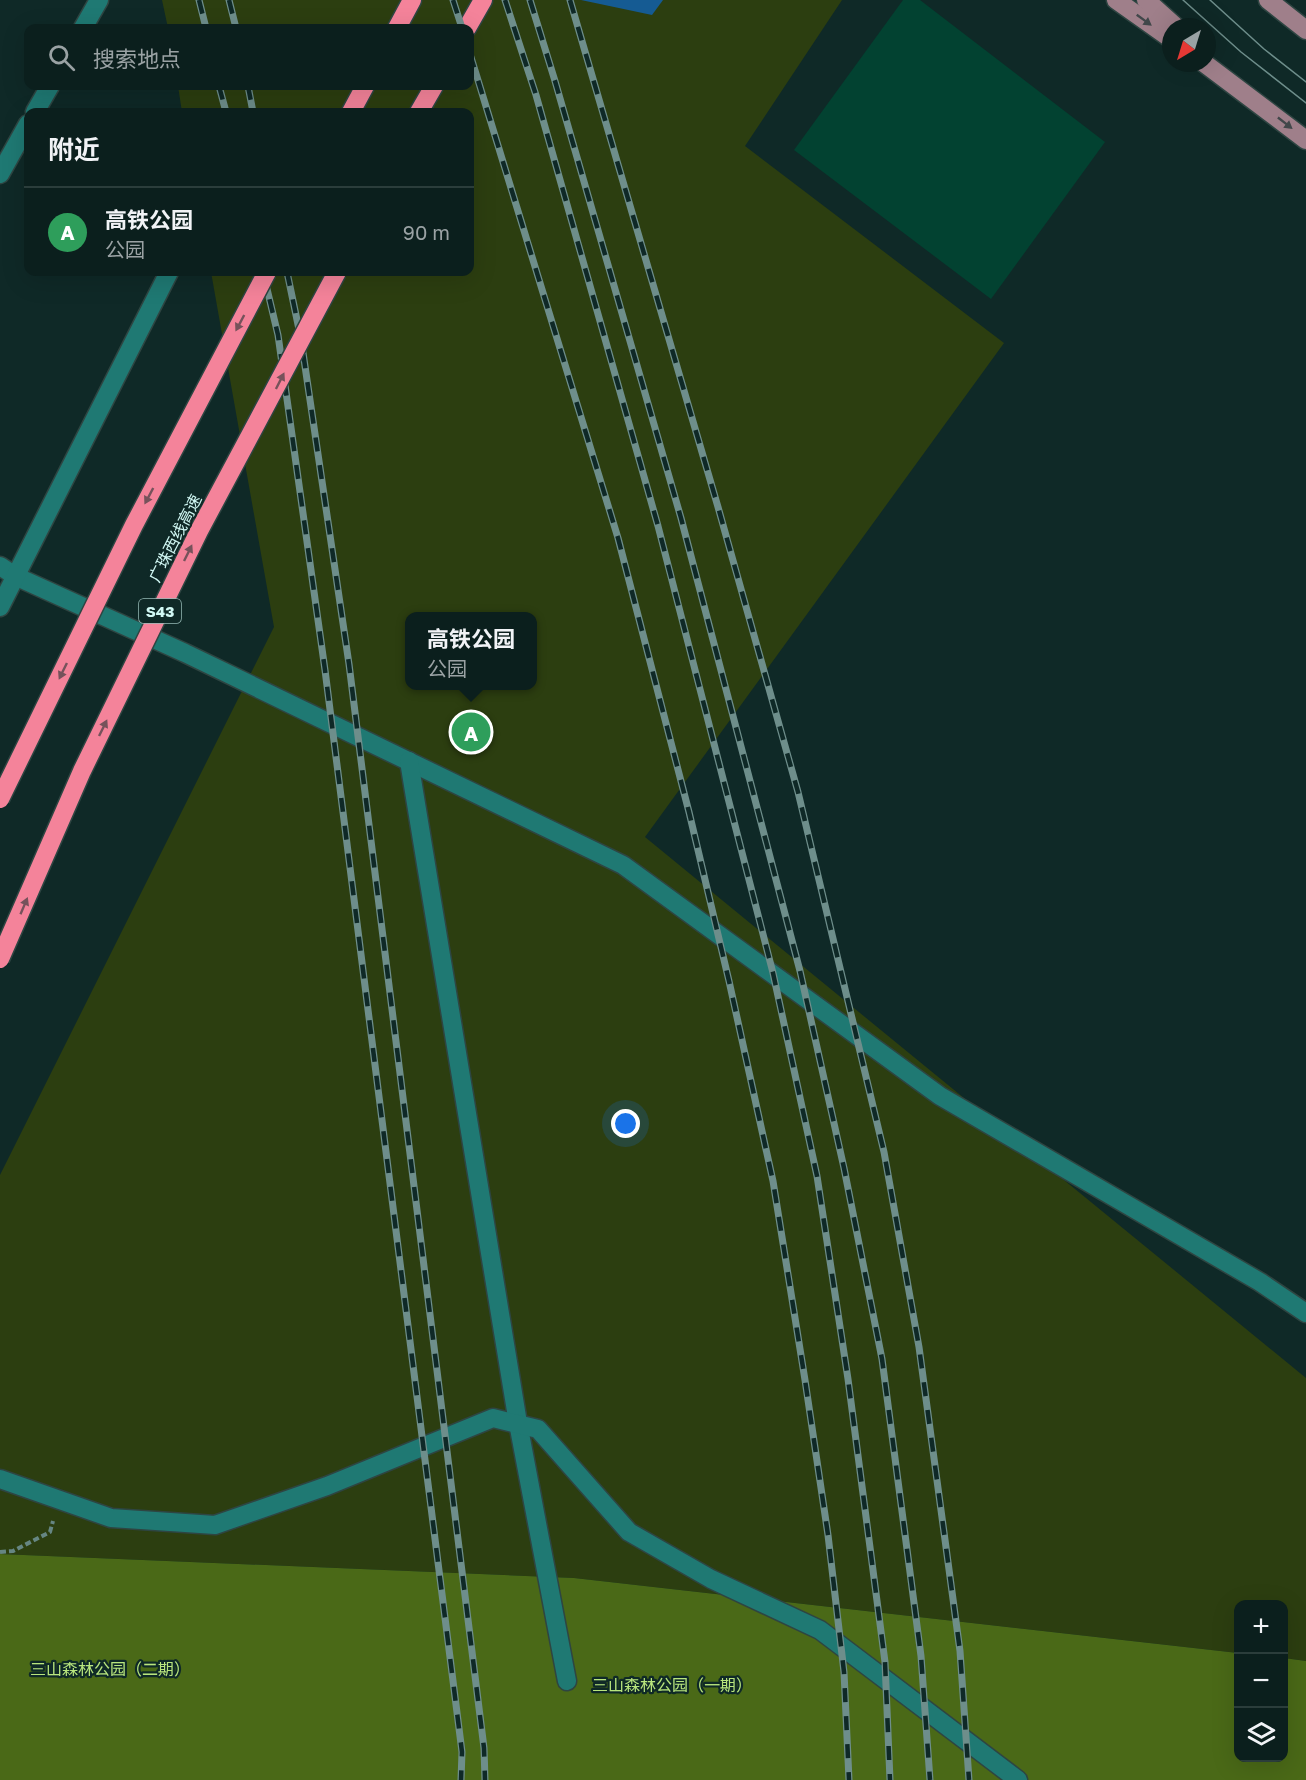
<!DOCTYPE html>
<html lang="zh">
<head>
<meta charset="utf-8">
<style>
	:root { --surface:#0b1f1d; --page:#192c2a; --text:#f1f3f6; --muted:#9aa2a4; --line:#2b3d3b; --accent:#f39aaa }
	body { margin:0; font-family:"Golos Text","Noto Sans SC",sans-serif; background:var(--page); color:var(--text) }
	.controls { position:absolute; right:18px; bottom:18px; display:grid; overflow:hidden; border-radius:12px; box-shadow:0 6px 24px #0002 }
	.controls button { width:54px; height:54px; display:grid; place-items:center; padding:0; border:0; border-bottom:2px solid var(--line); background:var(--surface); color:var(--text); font:30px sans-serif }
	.compass { position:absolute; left:1162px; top:18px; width:54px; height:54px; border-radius:50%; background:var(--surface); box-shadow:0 6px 24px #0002; rotate:218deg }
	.you { position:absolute; left:626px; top:1124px; width:21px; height:21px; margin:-15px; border:4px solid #fff; border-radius:50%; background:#1a73e8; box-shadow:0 0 0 9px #1a73e833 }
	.badge { display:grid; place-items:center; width:39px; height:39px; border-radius:50%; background:var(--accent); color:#fff; font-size:20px; font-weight:700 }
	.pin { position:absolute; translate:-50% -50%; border:3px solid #fff; box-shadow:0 2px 6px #0006 }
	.popup { position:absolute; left:405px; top:612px; width:132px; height:78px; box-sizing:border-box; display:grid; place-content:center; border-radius:12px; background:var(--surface); filter:drop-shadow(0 2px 4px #0005); font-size:20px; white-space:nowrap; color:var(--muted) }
	.popup b { font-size:22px; color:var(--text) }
	.popup::after { content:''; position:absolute; left:50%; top:100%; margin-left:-12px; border:12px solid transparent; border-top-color:var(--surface) }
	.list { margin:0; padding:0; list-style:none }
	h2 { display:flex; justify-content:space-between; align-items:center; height:78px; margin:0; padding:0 24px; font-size:26px }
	h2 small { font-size:20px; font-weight:400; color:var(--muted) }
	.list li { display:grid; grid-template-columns:39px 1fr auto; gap:18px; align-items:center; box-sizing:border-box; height:90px; padding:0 24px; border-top:2px solid var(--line) }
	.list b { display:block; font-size:22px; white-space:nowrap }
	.list p { margin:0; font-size:20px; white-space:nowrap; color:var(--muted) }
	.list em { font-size:20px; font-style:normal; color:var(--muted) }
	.icon { flex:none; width:33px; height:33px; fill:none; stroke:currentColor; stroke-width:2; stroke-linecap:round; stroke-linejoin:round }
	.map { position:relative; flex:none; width:1306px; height:1780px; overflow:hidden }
	.search { position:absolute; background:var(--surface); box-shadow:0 6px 24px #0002; left:24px; top:24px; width:450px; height:66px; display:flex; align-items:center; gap:15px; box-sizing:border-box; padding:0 21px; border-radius:12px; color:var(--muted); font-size:22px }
	.panel { position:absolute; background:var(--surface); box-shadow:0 6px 24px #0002; left:24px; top:108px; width:450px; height:168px; border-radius:12px }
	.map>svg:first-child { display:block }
</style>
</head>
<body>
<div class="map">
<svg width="1306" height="1780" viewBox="0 0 1306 1780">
	<rect width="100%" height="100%" fill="#0f2927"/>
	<path fill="#2c3e10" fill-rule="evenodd" d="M162 0H842L745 146 1004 343 645 837 1306 1378V1661L1284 1658V1604H1238V1653L574 1578 0 1554V1175L274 627 211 272H470V112H182L178 86H470V28H168ZM410 616H532V686H410Z"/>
	<polygon fill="#4a6917" points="0,1554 574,1578 1238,1653 1238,1758 1284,1758 1284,1658 1306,1661 1306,1780 0,1780"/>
	<polygon fill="#155b93" points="581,0 663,0 652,15"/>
	<polygon fill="#024231" points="903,0 920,0 1105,142 991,299 794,150"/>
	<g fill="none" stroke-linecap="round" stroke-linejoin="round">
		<defs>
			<g id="minor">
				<polyline points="83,28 99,0"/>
				<polyline points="35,112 50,86"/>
				<polyline points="0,174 28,124"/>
				<polyline points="0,566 15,576 185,653 623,865 940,1096 1260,1282 1306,1313"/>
				<polyline points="0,607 169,272"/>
				<polyline points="409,761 518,1423 567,1681"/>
				<polyline points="0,1479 111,1518 215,1525 327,1486 493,1418 538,1429 629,1532 711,1579 820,1630 1018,1780"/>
			</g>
			<g id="major">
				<polyline points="1116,0 1171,39"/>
				<polyline points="1146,0 1176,27"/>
				<polyline points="1268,0 1306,30"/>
				<polyline points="1204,63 1306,140"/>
			</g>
			<g id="highway">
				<polyline points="397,28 412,0"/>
				<polyline points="467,28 483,0"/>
				<polyline points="351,112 365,86"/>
				<polyline points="419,112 434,86"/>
			</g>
		</defs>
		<use href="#minor" stroke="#2e4542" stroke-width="21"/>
		<use href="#major" stroke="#2e4542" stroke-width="21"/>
		<use href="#highway" stroke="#2e4542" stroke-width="21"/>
		<polyline stroke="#668683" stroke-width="4" stroke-dasharray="6 3" stroke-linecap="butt" points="0,1552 13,1551 50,1532 53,1521"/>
		<use href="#minor" stroke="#1f7973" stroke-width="18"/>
		<use href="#major" stroke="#9f7f8a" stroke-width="18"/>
		<use href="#highway" stroke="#f4839a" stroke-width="18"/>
		<g stroke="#6e8e8b" stroke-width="1.5">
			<polyline points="1183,0 1241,52 1306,103"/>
			<polyline points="1210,0 1264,49 1306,82"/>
		</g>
		<defs>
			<g id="rail">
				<polyline points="199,0 206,28"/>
				<polyline points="229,0 236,28"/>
				<polyline points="453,0 462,28"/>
				<polyline points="505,0 536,95 658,526 773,973 817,1176 848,1379 885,1662 890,1780"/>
				<polyline points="530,0 555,81 681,518 800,971 844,1168 882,1359 921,1656 930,1780"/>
				<polyline points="570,0 718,507 798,792 884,1152 919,1347 960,1651 969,1780"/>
				<polyline points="470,54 618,538 689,812 729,981 773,1181 805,1380 828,1535 844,1672 849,1780"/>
				<polyline points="219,86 226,112"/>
				<polyline points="248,86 253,112"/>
				<polyline points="263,272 278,335 325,670 462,1752 461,1780"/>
				<polyline points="287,272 301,339 349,664 484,1748 485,1780"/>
			</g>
		</defs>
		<use href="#rail" stroke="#6e8e8b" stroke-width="7"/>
		<use href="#rail" stroke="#0f2927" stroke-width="4.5" stroke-dasharray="14" stroke-linecap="butt"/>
		<defs>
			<g id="highway-bridge">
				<polyline points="0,799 134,525 267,272"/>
				<polyline points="0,959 82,771 199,531 337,272"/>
			</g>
		</defs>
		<use href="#highway-bridge" stroke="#2e4542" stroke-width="21" stroke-linecap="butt"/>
		<use href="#highway-bridge" stroke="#f4839a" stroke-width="18"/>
	</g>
	<defs><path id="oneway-solid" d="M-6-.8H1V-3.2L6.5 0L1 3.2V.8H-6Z" transform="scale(1.5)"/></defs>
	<g fill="#41474a">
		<use href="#oneway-solid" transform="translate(1144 20) rotate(36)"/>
		<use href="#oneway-solid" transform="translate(1285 123) rotate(38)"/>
	</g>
	<g fill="#76525b">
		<use href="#oneway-solid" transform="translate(240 323) rotate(118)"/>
		<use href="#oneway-solid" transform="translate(280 381) rotate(-63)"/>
		<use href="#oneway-solid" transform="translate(149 496) rotate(118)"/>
		<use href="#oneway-solid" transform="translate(188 553) rotate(-64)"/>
		<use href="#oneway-solid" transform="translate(63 671) rotate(116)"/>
		<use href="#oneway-solid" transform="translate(103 728) rotate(-64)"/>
		<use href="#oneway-solid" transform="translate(24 906) rotate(-67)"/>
	</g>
	<g text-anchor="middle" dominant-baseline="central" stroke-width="4.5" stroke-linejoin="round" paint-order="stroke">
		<rect fill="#0f2927" stroke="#97bab6" stroke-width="1.5" x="139" y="599" width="42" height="24" rx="4.5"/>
		<g font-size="15" font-weight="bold" fill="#d1f8f4">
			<text x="160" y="611">S43</text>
		</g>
		<g font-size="16" fill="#d1f8f4" stroke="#0f2927">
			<text transform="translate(175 538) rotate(-63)">广珠西线高速</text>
		</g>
		<g font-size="16" fill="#b9e67d" stroke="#0f2927">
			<text x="110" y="1669">三山森林公园（二期）</text>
			<text x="672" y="1685">三山森林公园（一期）</text>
		</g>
	</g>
</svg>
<div class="controls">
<button>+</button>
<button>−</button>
<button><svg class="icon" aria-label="layers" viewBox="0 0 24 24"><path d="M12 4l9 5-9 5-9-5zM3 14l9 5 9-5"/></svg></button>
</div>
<svg class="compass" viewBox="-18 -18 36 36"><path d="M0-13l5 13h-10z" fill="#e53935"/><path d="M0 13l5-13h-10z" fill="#9aa2a4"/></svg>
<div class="you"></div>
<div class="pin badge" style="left:471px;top:732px;background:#2e9e5b">A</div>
<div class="popup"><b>高铁公园</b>公园</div>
<div class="search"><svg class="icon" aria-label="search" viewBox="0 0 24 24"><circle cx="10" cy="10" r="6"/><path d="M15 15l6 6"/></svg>搜索地点</div>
<section class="panel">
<h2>附近<small></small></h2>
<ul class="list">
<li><span class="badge" style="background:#2e9e5b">A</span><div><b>高铁公园</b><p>公园</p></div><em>90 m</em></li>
</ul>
</section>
</div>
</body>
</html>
